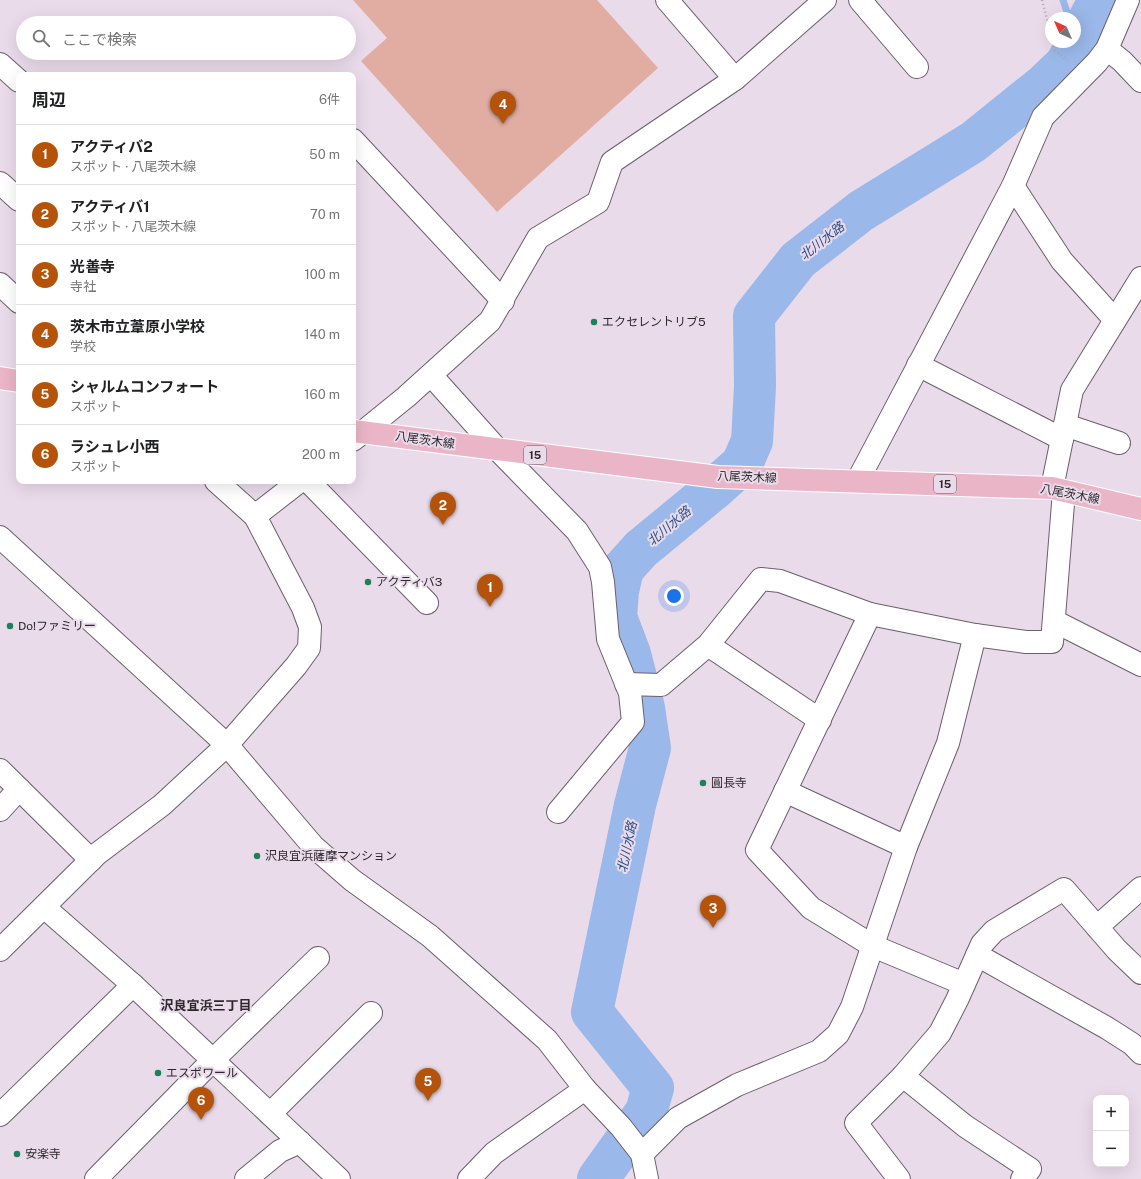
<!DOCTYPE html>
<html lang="ja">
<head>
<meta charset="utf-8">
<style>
	:root { --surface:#fff; --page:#f2f2f2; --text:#202124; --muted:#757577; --line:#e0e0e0; --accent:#b45309 }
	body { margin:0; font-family:"Public Sans","Noto Sans JP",sans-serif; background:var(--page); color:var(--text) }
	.controls { position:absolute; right:12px; bottom:12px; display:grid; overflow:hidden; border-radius:8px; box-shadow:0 4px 16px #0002 }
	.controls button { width:36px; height:36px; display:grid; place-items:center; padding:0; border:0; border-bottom:1px solid var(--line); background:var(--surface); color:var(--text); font:20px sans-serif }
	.compass { position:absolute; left:1045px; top:12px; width:36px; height:36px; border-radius:50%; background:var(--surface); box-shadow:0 4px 16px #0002; rotate:315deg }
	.you { position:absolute; left:674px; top:596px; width:14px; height:14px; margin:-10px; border:3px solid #fff; border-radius:50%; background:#1a73e8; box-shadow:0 0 0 6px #1a73e833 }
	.badge { display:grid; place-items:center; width:26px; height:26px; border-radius:50%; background:var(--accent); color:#fff; font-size:13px; font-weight:700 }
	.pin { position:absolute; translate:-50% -33px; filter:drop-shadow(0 1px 2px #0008) }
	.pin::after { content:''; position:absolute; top:21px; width:14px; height:12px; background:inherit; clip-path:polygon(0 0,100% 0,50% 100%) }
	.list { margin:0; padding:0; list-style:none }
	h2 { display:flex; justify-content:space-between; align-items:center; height:52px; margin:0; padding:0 16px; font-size:17px }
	h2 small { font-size:13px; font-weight:400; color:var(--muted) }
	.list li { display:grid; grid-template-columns:26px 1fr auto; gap:12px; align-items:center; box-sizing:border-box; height:60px; padding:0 16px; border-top:1px solid var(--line) }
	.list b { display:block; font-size:15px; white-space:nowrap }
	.list p { margin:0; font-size:13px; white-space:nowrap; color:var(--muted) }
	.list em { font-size:13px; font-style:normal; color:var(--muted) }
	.icon { flex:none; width:22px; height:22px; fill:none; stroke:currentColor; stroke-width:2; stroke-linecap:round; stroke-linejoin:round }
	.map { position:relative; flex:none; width:1141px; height:1179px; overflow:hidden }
	.search { position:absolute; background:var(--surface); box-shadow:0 4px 16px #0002; left:16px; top:16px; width:340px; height:44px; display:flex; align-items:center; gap:10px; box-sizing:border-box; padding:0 14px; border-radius:22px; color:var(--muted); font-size:15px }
	.panel { position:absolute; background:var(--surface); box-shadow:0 4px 16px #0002; left:16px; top:72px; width:340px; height:412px; border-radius:8px }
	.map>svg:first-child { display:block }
</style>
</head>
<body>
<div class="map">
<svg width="1141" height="1179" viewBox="0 0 1141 1179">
	<rect width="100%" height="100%" fill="#eadbea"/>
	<polygon fill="#e1ada3" points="353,0 597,0 658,68 497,212 361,61 387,38"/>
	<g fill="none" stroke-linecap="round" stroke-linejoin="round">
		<g stroke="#9ab8e9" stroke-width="7">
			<polyline points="1063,0 1069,18"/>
			<polyline points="1075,34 1078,42"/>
		</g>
		<polyline stroke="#9ab8e9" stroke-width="42" points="598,1179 646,1112 653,1088 592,1012 635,805 650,748 644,708 630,654 616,617 618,591 623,569 641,549 714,489 742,464 752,441 755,386 754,316 798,260 861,211 973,142 1045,84 1066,64 1099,0"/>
		<defs>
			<g id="minor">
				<polyline points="860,0 917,67"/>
				<polyline points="1107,49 1122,61 1141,81"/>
				<polyline points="0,64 19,81"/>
				<polyline points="735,79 825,0"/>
				<polyline points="353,140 503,301"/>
				<polyline points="0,183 19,200"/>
				<polyline points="1013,186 1062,261 1115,320"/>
				<polyline points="0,284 19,302"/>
				<polyline points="918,365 1062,439"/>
				<polyline points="431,375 498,450 577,531 600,567 603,582 608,639 630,693 633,722 558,812"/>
				<polyline points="1065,425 1119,443"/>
				<polyline points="353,440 406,397 490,321 538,238 598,202 612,162 735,79 667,0"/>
				<polyline points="858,480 1013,186 1043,117 1097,62 1107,49 1128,0"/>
				<polyline points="216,481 255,516"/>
				<polyline points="308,481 427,603"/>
				<polyline points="1052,488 1072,390 1141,278"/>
				<polyline points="0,537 227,745 313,846 352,880 430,936 547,1040 585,1089 621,1127 642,1154 647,1179"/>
				<polyline points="870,614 757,850 811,908 873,946 964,984"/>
				<polyline points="1054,621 1141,665"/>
				<polyline points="708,645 820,720"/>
				<polyline points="626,684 661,685 708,645 761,579 780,581 870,614 975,635 1026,642 1052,642 1064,491"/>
				<polyline points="0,770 91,860"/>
				<polyline points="785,791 906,847"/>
				<polyline points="0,810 19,789"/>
				<polyline points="44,907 133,985 339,1179"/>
				<polyline points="1097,927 1141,888"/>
				<polyline points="0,950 97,854 162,805 227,745 296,666 309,648 310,627 303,608 255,516 300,481"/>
				<polyline points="977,955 1107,1028 1132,1044 1141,1053"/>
				<polyline points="903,1076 965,1126 1030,1169 1022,1179"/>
				<polyline points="270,1114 371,1013"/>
				<polyline points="0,1115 133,985"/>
				<polyline points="642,1154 678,1118 737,1085 819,1051 838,1034 852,1007 906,847 948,743 975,635"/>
				<polyline points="96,1179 213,1060 318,958"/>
				<polyline points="246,1179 280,1151 300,1142"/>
				<polyline points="469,1179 494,1153 585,1089"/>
				<polyline points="899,1179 856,1123 903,1076 940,1033 957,1000 982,944 994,931 1064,889 1117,950 1141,973"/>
			</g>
			<g id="major">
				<polyline points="0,378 19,381"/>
				<polyline points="353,431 718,477 1052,488 1141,509"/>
			</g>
		</defs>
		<use href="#minor" stroke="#6b5f6c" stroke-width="24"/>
		<use href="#major" stroke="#fff" stroke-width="24"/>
		<g stroke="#b1a5b1" stroke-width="2.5" stroke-dasharray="1 3" stroke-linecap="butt">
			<polyline points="1042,0 1051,35"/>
			<polyline points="1053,42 1055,50 1067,61"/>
		</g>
		<use href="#minor" stroke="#fff" stroke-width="22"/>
		<use href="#major" stroke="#eab5c7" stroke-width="22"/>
	</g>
	<g fill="#1c8059" stroke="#eadbea" stroke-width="1.5">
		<circle cx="594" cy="322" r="4"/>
		<circle cx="368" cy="582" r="4"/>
		<circle cx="10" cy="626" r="4"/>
		<circle cx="703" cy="783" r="4"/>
		<circle cx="257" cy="856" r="4"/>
		<circle cx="158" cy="1073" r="4"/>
		<circle cx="17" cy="1154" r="4"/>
	</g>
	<g text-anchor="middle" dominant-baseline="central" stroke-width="4" stroke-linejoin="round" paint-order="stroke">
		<g fill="#eadbea" stroke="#665e66" stroke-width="1">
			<rect x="524" y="446" width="22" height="18" rx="3"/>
			<rect x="934" y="475" width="22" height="18" rx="3"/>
		</g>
		<g font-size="11" font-weight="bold" fill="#2e282e">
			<text x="535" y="455">15</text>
			<text x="945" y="484">15</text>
		</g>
		<g font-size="12" fill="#2e282e" stroke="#eadbea" text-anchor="start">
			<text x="602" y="322">エクセレントリブ5</text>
			<text x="376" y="582">アクティバ3</text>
			<text x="18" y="626">Do!ファミリー</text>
			<text x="711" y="783">圓長寺</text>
			<text x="265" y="856">沢良宜浜薩摩マンション</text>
			<text x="166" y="1073">エスポワール</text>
			<text x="25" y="1154">安楽寺</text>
		</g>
		<g font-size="12" fill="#2e282e" stroke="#eadbea">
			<text transform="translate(425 440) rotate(8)">八尾茨木線</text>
			<text transform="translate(747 477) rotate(2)">八尾茨木線</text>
			<text transform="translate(1070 494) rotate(11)">八尾茨木線</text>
		</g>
		<g font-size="13" font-style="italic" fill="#2a4e8a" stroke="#eadbea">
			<text transform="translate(822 241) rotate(-38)">北川水路</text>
			<text transform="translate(669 526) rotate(-40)">北川水路</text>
			<text transform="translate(627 847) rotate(-78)">北川水路</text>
		</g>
		<g font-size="13" font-weight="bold" fill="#2e282e" stroke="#eadbea">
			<text x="206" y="1005">沢良宜浜三丁目</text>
		</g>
	</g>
</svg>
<div class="controls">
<button>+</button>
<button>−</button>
</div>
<svg class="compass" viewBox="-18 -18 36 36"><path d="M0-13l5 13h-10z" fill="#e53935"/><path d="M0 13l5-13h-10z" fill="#757577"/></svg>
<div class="you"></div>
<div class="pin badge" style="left:490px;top:607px">1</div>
<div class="pin badge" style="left:443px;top:525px">2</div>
<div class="pin badge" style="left:713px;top:928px">3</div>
<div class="pin badge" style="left:503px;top:124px">4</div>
<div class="pin badge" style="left:428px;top:1101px">5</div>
<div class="pin badge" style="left:201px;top:1120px">6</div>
<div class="search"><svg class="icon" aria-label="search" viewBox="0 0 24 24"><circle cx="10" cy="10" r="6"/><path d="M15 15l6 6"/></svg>ここで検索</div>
<section class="panel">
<h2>周辺<small>6件</small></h2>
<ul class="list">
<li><span class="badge">1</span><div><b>アクティバ2</b><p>スポット · 八尾茨木線</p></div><em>50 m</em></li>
<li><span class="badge">2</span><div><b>アクティバ1</b><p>スポット · 八尾茨木線</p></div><em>70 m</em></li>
<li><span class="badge">3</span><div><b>光善寺</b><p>寺社</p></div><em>100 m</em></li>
<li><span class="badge">4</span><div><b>茨木市立葦原小学校</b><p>学校</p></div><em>140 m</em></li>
<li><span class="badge">5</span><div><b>シャルムコンフォート</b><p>スポット</p></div><em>160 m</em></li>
<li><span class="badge">6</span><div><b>ラシュレ小西</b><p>スポット</p></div><em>200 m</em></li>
</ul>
</section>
</div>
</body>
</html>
